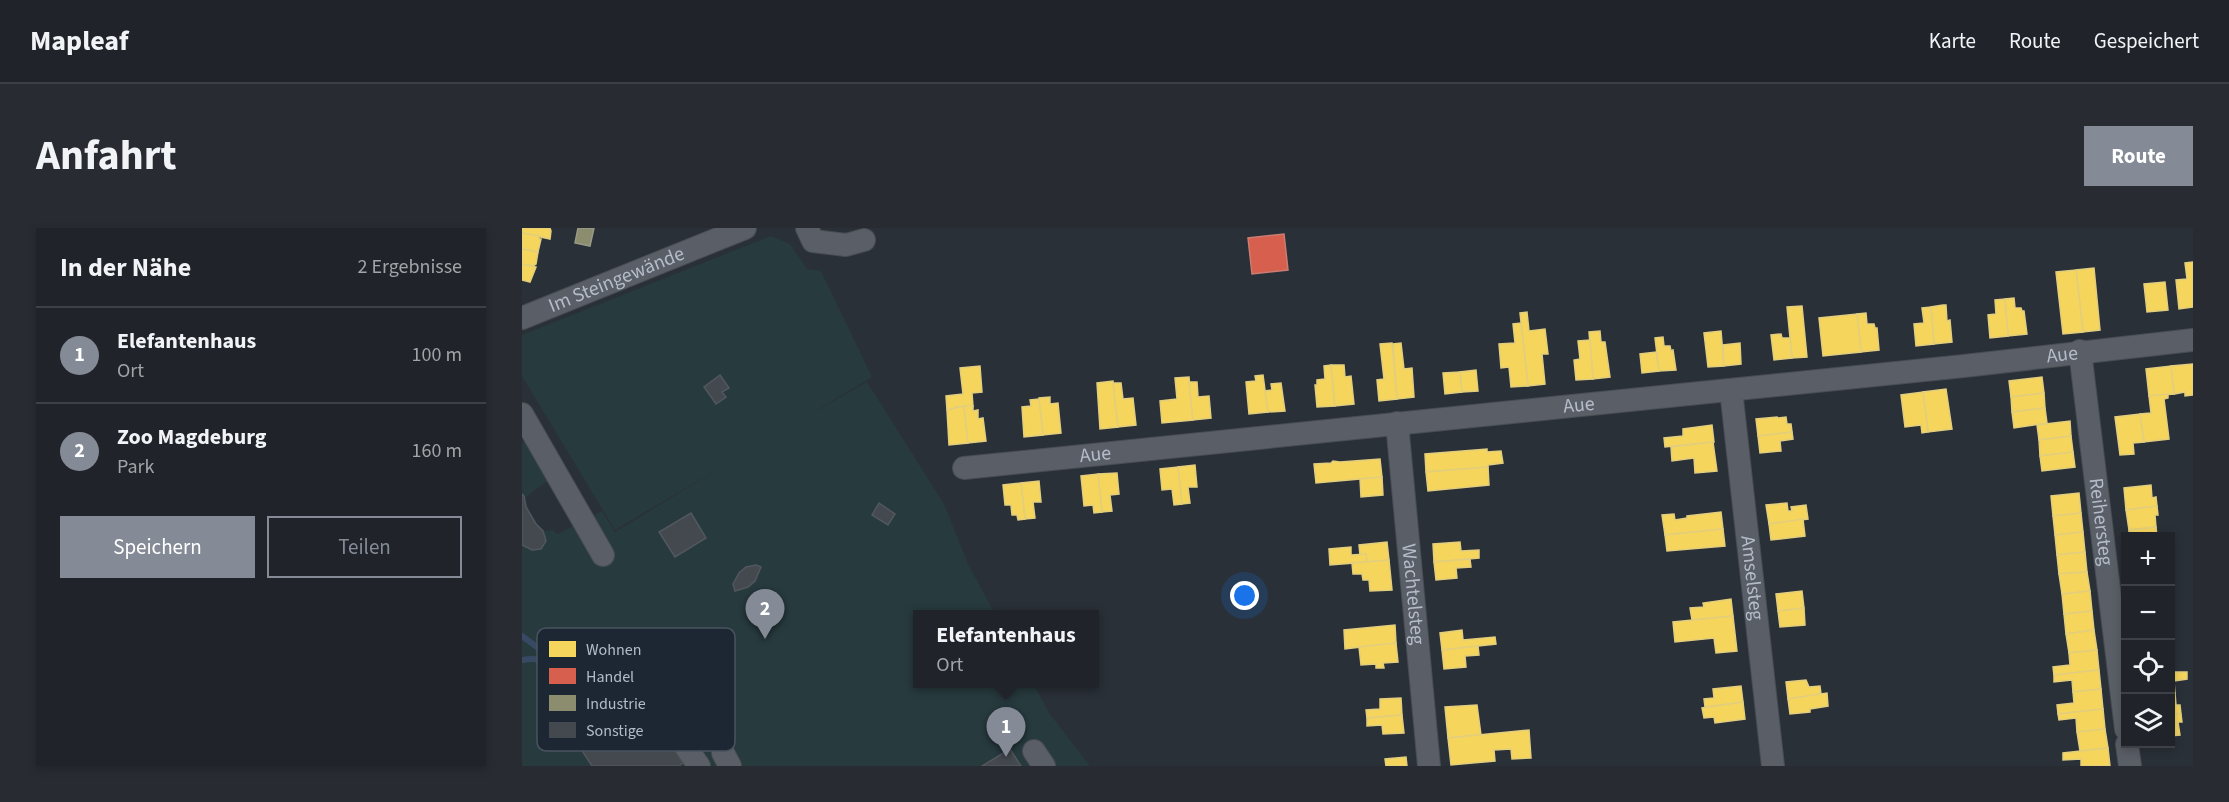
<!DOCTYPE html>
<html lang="de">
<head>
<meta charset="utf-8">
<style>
	:root { --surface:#20242a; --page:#282c32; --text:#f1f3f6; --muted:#a2a4a8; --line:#3d4147; --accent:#848b96 }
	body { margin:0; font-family:"Source Sans 3",sans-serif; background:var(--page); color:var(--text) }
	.controls { position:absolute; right:18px; bottom:18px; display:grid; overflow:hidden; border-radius:0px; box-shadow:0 3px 9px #0003 }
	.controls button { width:54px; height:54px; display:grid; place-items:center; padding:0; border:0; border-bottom:2px solid var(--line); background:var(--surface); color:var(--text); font:30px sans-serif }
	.you { position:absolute; left:723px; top:368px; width:21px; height:21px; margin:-15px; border:4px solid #fff; border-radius:50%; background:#1a73e8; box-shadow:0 0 0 9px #1a73e833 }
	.badge { display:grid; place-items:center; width:39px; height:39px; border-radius:50%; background:var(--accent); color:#fff; font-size:20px; font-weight:700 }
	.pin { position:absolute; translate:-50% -50px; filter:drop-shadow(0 2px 3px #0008) }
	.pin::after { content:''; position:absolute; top:32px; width:21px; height:18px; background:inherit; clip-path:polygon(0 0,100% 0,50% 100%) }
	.popup { position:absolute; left:391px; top:382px; width:186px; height:78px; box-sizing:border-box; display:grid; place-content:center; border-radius:0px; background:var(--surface); filter:drop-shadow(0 2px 4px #0005); font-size:20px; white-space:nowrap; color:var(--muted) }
	.popup b { font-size:22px; color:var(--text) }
	.popup::after { content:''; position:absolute; left:50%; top:100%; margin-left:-12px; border:12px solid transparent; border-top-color:var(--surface) }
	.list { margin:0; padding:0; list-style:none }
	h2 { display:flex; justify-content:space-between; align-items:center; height:78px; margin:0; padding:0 24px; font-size:26px }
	h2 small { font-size:20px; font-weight:400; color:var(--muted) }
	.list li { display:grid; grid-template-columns:39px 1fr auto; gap:18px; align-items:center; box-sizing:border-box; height:96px; padding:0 24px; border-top:2px solid var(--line) }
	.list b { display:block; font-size:22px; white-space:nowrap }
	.list p { margin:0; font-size:20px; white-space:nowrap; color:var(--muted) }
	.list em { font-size:20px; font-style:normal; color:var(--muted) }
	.actions { display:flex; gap:12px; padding:18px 24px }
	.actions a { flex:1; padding:14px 0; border:2px solid var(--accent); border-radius:0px; text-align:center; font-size:21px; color:var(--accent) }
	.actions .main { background:var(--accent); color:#fff }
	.icon { flex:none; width:33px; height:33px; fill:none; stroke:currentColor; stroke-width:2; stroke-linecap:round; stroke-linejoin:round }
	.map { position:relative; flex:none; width:1671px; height:538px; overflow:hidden; border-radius:0px }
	header { display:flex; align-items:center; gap:36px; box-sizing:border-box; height:84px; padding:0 30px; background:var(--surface); border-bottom:2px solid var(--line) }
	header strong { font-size:28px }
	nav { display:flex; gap:33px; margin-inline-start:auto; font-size:21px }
	.intro { display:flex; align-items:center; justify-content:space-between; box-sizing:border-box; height:144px; padding:0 36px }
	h1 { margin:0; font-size:42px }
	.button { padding:15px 27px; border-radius:0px; background:var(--accent); color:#fff; font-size:21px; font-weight:700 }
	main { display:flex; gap:36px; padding:0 36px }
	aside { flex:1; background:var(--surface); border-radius:0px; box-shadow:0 3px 9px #0003 }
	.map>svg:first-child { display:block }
</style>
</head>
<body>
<header>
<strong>Mapleaf</strong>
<nav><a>Karte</a><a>Route</a><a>Gespeichert</a></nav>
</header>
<div class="intro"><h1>Anfahrt</h1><a class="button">Route</a></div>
<main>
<aside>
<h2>In der Nähe<small>2 Ergebnisse</small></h2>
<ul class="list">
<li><span class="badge">1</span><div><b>Elefantenhaus</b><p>Ort</p></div><em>100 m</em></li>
<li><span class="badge">2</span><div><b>Zoo Magdeburg</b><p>Park</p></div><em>160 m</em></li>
</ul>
<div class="actions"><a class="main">Speichern</a><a>Teilen</a></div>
</aside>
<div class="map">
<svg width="1671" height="538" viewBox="0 0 1671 538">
	<rect width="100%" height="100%" fill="#2a3038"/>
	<polygon fill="#273a3e" points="249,8 268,16 285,41 299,43 350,149 290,185 345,154 422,276 446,336 473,386 396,386 396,456 511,456 528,486 568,538 0,538 0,215 3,214 25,253 3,270 10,289 22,303 30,302 36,306 80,283 93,304 198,240 93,302 0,148 0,107"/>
	<g fill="#f6d55c" stroke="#e2ce7d" stroke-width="1.5">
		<polygon points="0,0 28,0 29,3 28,11 0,5"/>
		<polygon points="0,5 17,8 17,11 19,11 16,24 0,21"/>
		<polygon points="0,21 16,24 14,36 11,38 0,36"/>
		<polygon points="1671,34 1671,79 1657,81 1654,52 1665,51 1663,35"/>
		<polygon points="0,36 14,39 8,54 0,52"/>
		<polygon points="1572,40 1578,102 1561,104 1554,42"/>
		<polygon points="1554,42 1561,104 1541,106 1534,44"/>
		<polygon points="1643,54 1646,82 1625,84 1622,56"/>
		<polygon points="1492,70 1493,80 1499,80 1500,83 1502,83 1505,106 1486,108 1483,71"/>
		<polygon points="1483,71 1486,108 1468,110 1466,87 1474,86 1473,72"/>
		<polygon points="1421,77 1424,77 1425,93 1428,92 1430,114 1412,116 1409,79"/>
		<polygon points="1280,78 1285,129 1270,130 1265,79"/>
		<polygon points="1409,79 1412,116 1394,118 1392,96 1402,95 1400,80"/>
		<polygon points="1005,84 1007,103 1023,101 1026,126 1020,126 1023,156 1006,158 998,85"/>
		<polygon points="1344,85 1345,96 1352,96 1353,100 1355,100 1357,122 1339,124 1335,86"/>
		<polygon points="1335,86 1339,124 1301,128 1297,90"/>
		<polygon points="999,95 1006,158 989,159 987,139 979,140 977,116 993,115 991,96"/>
		<polygon points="1078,103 1079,114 1083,114 1088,149 1071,151 1067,104"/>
		<polygon points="1199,103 1202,138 1186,139 1182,105"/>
		<polygon points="1259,106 1260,110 1268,110 1270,130 1252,132 1249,107"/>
		<polygon points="1141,109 1142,118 1148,118 1149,123 1151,122 1154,142 1137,143 1133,110"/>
		<polygon points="1068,112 1071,151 1054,152 1052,132 1058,131 1056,113"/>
		<polygon points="870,115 875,171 857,173 855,152 862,151 858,116"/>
		<polygon points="879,115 882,141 890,140 892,169 875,171 871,116"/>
		<polygon points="1218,115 1219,136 1202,138 1201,117"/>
		<polygon points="1134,124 1137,143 1120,145 1118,126"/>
		<polygon points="1671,136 1671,167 1663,168 1663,164 1652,166 1649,138"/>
		<polygon points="809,137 813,178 795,179 793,157 795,157 795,152 803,151 802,138"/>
		<polygon points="809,137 822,137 823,149 829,148 832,176 813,178"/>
		<polygon points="458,138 460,164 450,165 451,178 433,179 433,181 425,182 424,168 441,166 438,140"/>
		<polygon points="1649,138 1652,166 1627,168 1624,141"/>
		<polygon points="954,142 956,163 940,164 938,144"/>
		<polygon points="938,144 940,164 923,166 921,145"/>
		<polygon points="741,147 746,184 727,186 724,154 734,153 733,148"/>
		<polygon points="667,149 671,192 640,195 638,173 655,171 653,150"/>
		<polygon points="1520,149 1522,165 1489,169 1487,153"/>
		<polygon points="591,153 596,199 578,201 575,155"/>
		<polygon points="667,154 675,154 676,169 687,168 689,190 671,192"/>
		<polygon points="591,155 599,155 601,171 611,170 614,197 596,199"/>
		<polygon points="759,155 763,183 746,184 743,163 750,162 749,156"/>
		<polygon points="1424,161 1430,201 1406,204 1401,164"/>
		<polygon points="1401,164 1406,204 1400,205 1399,197 1383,199 1379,167"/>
		<polygon points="1522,165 1523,180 1490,184 1489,169"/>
		<polygon points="1646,166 1646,170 1642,171 1647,211 1622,214 1618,186 1629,185 1627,168"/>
		<polygon points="528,169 528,176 536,175 539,205 521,207 517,170"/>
		<polygon points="517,171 521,207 502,209 500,179 509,178 508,172"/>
		<polygon points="442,178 446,215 427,217 425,182"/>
		<polygon points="442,178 451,178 451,183 456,182 456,191 461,190 464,213 446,215"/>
		<polygon points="1523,180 1525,195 1492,200 1490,184"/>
		<polygon points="1618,186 1622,214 1611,215 1612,226 1598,227 1593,189"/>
		<polygon points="1255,189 1255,190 1264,189 1265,196 1269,196 1270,204 1236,208 1234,191"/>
		<polygon points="1548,193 1549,208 1517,212 1515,197"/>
		<polygon points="1190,197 1192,214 1143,219 1142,210 1161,208 1161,201"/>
		<polygon points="1270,204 1271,211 1258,213 1259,223 1238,225 1236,208"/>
		<polygon points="1549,208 1551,224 1518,228 1517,212"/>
		<polygon points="1191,214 1195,243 1173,245 1172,230 1150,233 1149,219"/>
		<polygon points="965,221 965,224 979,223 981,235 966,237 966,239 904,244 903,226"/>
		<polygon points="1551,224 1553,239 1520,243 1518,228"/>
		<polygon points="858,231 860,249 794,255 792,236 809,235 811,233 818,234"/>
		<polygon points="673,237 675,259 666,259 668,275 660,276 656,239"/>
		<polygon points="656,239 660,276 652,277 650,261 640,262 638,241"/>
		<polygon points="966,239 967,257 906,263 904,244"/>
		<polygon points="595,245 597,266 588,267 590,283 580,284 576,246"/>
		<polygon points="576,246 580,284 572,285 571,277 562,278 559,248"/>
		<polygon points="860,249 861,267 839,269 838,251"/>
		<polygon points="517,253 519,274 511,274 513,290 503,291 499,255"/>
		<polygon points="499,255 503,291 496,292 495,287 490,287 489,277 483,277 481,257"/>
		<polygon points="1629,257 1630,270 1634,269 1635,278 1604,282 1602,260"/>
		<polygon points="1557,265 1559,285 1531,288 1529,268"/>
		<polygon points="1265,275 1266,283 1270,283 1269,279 1284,277 1286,291 1247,296 1244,277"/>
		<polygon points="1635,278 1636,287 1633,287 1634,299 1607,302 1604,282"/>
		<polygon points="1199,284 1201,301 1143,307 1140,287 1152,286 1153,292 1165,290 1165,288"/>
		<polygon points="1559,285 1561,304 1533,307 1531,288"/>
		<polygon points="1281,291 1283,308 1249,312 1247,296"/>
		<polygon points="1634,299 1635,308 1607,308 1607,302"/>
		<polygon points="1201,301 1203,318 1145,323 1143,307"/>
		<polygon points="1561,304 1563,324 1535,327 1533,307"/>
		<polygon points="865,314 867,332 845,334 844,326 838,327 837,317"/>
		<polygon points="938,314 939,323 957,322 957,330 912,334 911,316"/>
		<polygon points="829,319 829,327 844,326 845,334 808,337 807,321"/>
		<polygon points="1563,324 1565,344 1537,346 1535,327"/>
		<polygon points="948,331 949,339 934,340 935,350 914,352 912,334"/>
		<polygon points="867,332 870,362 848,363 847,352 841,352 840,346 831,346 830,335"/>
		<polygon points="1565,344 1568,363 1540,366 1537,346"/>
		<polygon points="1280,363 1282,380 1256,383 1254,366"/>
		<polygon points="1568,363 1570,383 1542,386 1540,366"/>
		<polygon points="1209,371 1211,388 1170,392 1168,380 1182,379 1181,375"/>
		<polygon points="1282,380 1283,397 1258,399 1256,383"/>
		<polygon points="1570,383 1572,402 1544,406 1542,386"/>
		<polygon points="1211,388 1215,423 1194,425 1192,410 1153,414 1151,394"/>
		<polygon points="873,397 874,415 823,421 822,402"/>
		<polygon points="940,402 941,412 973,409 974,416 920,422 918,405"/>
		<polygon points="1572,402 1575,422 1547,425 1544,406"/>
		<polygon points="874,415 876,434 861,435 862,440 854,440 854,436 839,437 837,419"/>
		<polygon points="956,418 957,427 943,428 944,439 922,441 920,422"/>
		<polygon points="1575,422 1577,442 1532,447 1531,439 1548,437 1547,425"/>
		<polygon points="1577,442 1579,461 1551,464 1550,452 1532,454 1532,447"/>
		<polygon points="1648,444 1665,444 1665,451 1652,453 1653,465 1648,466"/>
		<polygon points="1284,452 1287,459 1298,458 1299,466 1266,471 1264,454"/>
		<polygon points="1219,458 1221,474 1183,479 1182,471 1192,470 1191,461"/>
		<polygon points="1579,461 1581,481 1536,486 1535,477 1552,475 1551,464"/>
		<polygon points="1305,465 1306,478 1288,481 1288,484 1268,486 1266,471"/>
		<polygon points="1653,465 1654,477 1658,477 1659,486 1648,487 1648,466"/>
		<polygon points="879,470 880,487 845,490 844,482 858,481 858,471"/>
		<polygon points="1221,474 1223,491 1193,495 1192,489 1182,490 1180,480"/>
		<polygon points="955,477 959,507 926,510 923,479"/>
		<polygon points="1581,481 1583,501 1555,504 1554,490 1537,492 1536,486"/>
		<polygon points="1659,486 1660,494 1656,494 1658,507 1648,508 1648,487"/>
		<polygon points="880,487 882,505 861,506 860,497 845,498 845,490"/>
		<polygon points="1583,501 1586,520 1558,523 1555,504"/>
		<polygon points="1007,502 1009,530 990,531 989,521 972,522 973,533 929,537 926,510"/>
		<polygon points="1586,520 1588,538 1559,538 1559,531 1541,532 1541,525"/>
		<polygon points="884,529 885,538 864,538 863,531"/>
	</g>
	<polygon fill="#d6604d" stroke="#cc7c72" stroke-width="1.5" points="762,6 766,42 730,46 726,10"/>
	<polygon fill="#8c8c6e" stroke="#989a89" stroke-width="1.5" points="56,0 72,0 68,18 53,15"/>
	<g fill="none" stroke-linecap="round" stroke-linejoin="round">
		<g stroke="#384963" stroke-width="6">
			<polyline points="0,408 19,422 21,432"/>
			<path d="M0 432C20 428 43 436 57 450"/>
		</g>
	</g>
	<g fill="#444950" stroke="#52575f" stroke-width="1.5">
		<polygon points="198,147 207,160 200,164 204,169 194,176 182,159"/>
		<polygon points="0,266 2,268 4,279 14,296 21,303 24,313 19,321 10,322 0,317"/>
		<polygon points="357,275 373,286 366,297 350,287"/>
		<polygon points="169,285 184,310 153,329 137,304"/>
		<polygon points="234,337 239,339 233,353 226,359 213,363 211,356 217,345 224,339"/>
		<polygon points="93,428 161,535 157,538 70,538 26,470"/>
		<polygon points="488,521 499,538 460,538"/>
	</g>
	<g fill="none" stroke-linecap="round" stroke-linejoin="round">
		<defs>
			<g id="minor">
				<polyline points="285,0 291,13 324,17 342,12"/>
				<path id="s1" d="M0 90 223 0"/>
				<path id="s2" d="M1558 123 1604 501"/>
				<path id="s3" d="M1209 162 1251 538"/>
				<polyline points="0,186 81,327"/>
				<path id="s4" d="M875 195 907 538"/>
				<path id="s5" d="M442 240 1442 138 1671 112"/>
				<polyline points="117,452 177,538"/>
				<polyline points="1605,516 1608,538"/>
				<polyline points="512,523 522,538"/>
				<polyline points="201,525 208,538"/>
			</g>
		</defs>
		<use href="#minor" stroke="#484c53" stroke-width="24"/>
		<use href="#minor" stroke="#5a5e66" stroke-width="22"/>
	</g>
	<g text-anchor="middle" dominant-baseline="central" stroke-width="6" stroke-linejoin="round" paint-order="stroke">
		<g font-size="20" fill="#b4bcc9" stroke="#1d2633">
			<text stroke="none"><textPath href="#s1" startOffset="102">Im Steingewände</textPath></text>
			<text stroke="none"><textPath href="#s5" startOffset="1104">Aue</textPath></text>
			<text stroke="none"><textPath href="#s5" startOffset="618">Aue</textPath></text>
			<text stroke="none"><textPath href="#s5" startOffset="132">Aue</textPath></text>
			<text stroke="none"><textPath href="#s2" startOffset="172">Reihersteg</textPath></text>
			<text stroke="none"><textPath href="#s3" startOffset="189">Amselsteg</textPath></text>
			<text stroke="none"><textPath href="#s4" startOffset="172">Wachtelsteg</textPath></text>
		</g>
	</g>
	<rect x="15" y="400" width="198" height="123" rx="9" fill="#1d2633" stroke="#4a5360" stroke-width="1.5"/>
	<rect x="27" y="413" width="27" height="16" fill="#f6d55c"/>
	<rect x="27" y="440" width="27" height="16" fill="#d6604d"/>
	<rect x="27" y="467" width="27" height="16" fill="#8c8c6e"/>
	<rect x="27" y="494" width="27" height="16" fill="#444950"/>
	<g font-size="16" fill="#b4bcc9">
		<text x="64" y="427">Wohnen</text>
		<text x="64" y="454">Handel</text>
		<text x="64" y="481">Industrie</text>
		<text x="64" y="508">Sonstige</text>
	</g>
</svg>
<div class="controls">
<button>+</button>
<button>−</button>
<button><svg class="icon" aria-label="locate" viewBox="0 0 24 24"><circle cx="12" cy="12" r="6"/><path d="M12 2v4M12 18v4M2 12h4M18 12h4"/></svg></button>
<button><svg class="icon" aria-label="layers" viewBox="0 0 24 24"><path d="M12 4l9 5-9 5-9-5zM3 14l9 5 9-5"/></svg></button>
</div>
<div class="you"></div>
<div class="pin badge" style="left:484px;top:529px">1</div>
<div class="popup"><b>Elefantenhaus</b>Ort</div>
<div class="pin badge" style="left:243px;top:411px">2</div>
</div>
</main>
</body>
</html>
